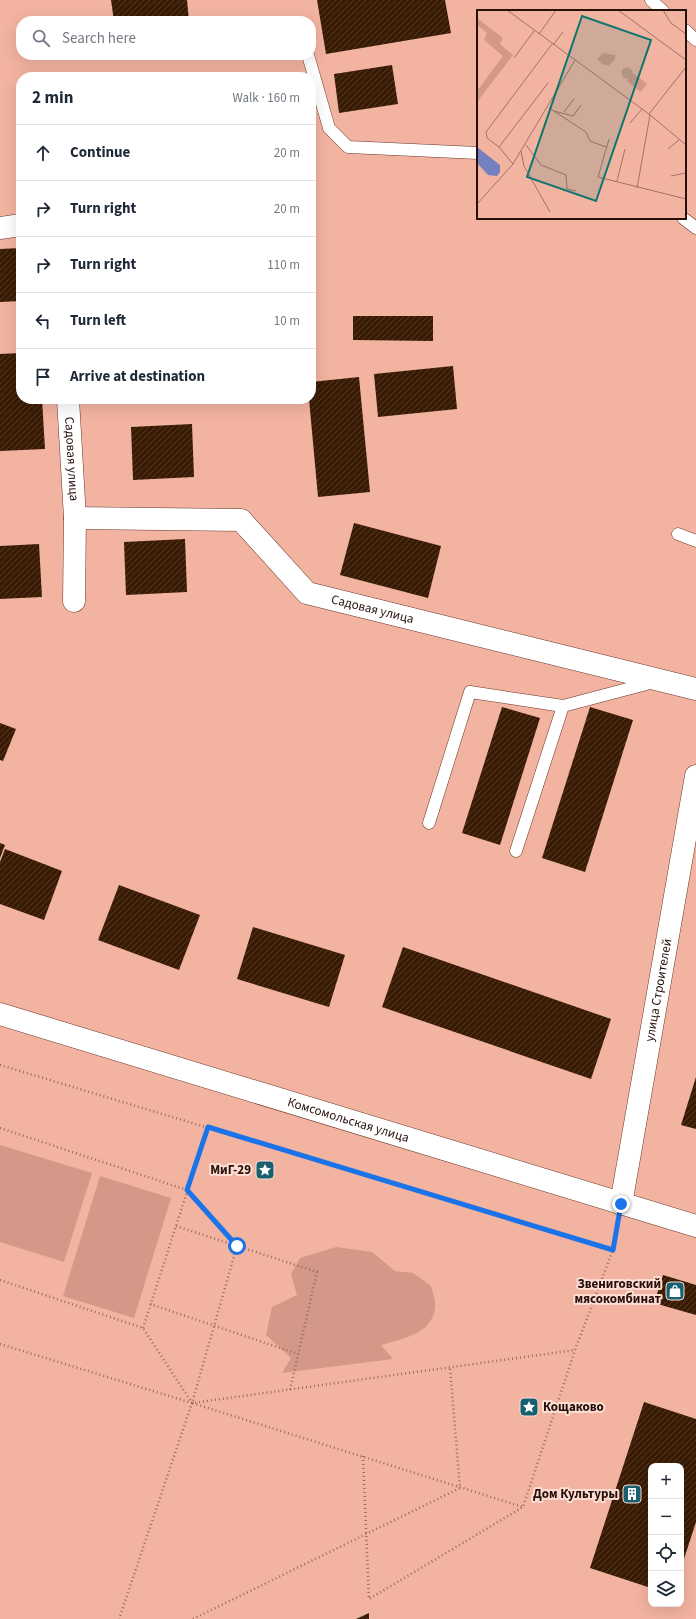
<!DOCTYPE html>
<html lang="en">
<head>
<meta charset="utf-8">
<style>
	:root { --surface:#fff; --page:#f6f6f7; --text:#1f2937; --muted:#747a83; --line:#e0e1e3 }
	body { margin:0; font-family:"Source Sans 3",sans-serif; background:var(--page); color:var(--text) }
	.controls { position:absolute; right:12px; bottom:12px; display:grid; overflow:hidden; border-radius:8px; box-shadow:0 4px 16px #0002 }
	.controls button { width:36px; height:36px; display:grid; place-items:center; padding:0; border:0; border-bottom:1px solid var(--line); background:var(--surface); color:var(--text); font:20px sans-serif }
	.stop { position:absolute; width:12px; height:12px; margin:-9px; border:3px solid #1a73e8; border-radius:50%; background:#fff }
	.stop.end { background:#1a73e8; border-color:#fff; box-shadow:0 1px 4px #0008 }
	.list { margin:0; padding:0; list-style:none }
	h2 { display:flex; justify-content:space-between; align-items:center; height:52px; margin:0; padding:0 16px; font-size:17px }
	h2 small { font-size:13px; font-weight:400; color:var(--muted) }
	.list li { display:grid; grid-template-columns:26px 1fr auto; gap:12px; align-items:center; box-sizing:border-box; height:56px; padding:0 16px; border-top:1px solid var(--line) }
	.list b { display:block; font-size:15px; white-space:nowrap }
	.list em { font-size:13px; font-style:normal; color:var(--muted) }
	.icon { flex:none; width:22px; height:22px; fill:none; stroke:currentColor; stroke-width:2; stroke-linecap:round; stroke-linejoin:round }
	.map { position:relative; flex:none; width:696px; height:1619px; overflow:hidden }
	.search { position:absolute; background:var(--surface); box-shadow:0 4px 16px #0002; left:16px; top:16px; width:300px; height:44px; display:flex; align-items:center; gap:10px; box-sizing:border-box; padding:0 14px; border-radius:16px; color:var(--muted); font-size:15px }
	.panel { position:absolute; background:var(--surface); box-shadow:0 4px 16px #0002; left:16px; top:72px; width:300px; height:332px; border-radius:16px }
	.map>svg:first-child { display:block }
</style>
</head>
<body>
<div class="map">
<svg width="696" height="1619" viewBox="0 0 696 1619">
	<defs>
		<pattern id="building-hatch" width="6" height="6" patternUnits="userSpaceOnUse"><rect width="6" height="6" fill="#391b03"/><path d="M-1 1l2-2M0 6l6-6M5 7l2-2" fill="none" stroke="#543a27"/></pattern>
	</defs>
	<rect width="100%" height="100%" fill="#f3b3a1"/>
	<g fill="#d39888">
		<polygon points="0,1145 92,1173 64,1262 0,1242"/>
		<polygon points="100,1176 171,1198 134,1318 63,1296"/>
		<path d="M336 1247 372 1252 395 1271 413 1273 431 1286C433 1293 436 1302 435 1308 432 1334 402 1339 381 1345L393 1359 282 1373 291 1358 266 1335 272 1307 297 1295 291 1274 300 1258Z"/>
	</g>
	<g fill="url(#building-hatch)">
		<polygon points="111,0 187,0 189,21 114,21"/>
		<polygon points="317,0 445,0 451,33 326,54"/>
		<polygon points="392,65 398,104 339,113 334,74"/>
		<polygon points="21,248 21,301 0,302 0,249"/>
		<polygon points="353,316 433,316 433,341 353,340"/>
		<polygon points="21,353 21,399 42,399 45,449 0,451 0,354"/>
		<polygon points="453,366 457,409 378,417 374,374"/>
		<polygon points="359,377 370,492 318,497 309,399 311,399 311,382"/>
		<polygon points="192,424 194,477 133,480 131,427"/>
		<polygon points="354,523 441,546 428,598 340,575"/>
		<polygon points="185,539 187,592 126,595 124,542"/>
		<polygon points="39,544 42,597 0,599 0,546"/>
		<polygon points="502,707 540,718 500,845 462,833"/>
		<polygon points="590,707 633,720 585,872 542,858"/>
		<polygon points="0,723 16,729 3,761 0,760"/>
		<polygon points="0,843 5,845 0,858"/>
		<polygon points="5,849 62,871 44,920 0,904 0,862"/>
		<polygon points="119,885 200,915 179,970 98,940"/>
		<polygon points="253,927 345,955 329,1007 237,979"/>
		<polygon points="403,947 611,1019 591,1079 382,1007"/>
		<polygon points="696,1077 696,1129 681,1125"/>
		<polygon points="663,1275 696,1285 696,1315 654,1303"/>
		<polygon points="644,1402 696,1419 696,1522 681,1568 681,1466 651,1466 651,1588 590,1568"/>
		<polygon points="369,1613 369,1619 356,1619"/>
	</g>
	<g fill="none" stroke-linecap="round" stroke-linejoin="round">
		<defs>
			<g id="lane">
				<polyline points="651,0 663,11"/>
				<polyline points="685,30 696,40"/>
				<polyline points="308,55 329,128 348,147 478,153"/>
				<polyline points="683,218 696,228"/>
				<polyline points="678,534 696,541"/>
				<polyline points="429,823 470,692 563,706 654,682"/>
				<polyline points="516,851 563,706"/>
			</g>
			<g id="street">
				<polyline points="0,228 21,225"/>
				<path id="s1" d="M68 399 75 518 74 601"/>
				<path id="s2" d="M75 518 241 520 307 593 696 689"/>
				<path id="s3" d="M0 1014 696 1226"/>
				<path id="s4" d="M621 1204 696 776"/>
			</g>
		</defs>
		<use href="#lane" stroke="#6a3527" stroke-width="13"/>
		<use href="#street" stroke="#6a3527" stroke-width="23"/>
		<g stroke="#986a5e" stroke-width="2.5" stroke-dasharray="1 3" stroke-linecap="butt">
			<polyline points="0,1065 613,1250"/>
			<polyline points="0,1128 187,1190 237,1246 192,1403 523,1507"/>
			<polyline points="176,1226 317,1272 290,1390"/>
			<polyline points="0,1280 143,1328 192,1403 119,1619"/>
			<polyline points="150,1304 298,1354"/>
			<polyline points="143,1328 208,1127"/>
			<polyline points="0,1344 192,1403 575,1350"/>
			<polyline points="363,1456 369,1599 523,1507 575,1350 613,1250 617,1228"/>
			<polyline points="193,1619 460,1488 450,1368"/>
		</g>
		<use href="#lane" stroke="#fff" stroke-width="12"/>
		<use href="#street" stroke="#fff" stroke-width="22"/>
	</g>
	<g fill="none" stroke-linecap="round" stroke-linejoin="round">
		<polyline stroke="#1a73e8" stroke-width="5" points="237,1246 187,1190 208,1127 613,1250 621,1204"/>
	</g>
	<defs>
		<symbol id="sight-square" viewBox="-11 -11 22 22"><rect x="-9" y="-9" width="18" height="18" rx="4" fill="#186070" stroke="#feddd3"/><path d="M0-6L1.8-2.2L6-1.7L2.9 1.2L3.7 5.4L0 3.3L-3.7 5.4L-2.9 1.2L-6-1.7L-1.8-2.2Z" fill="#fff"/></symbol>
		<symbol id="shop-square" viewBox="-11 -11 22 22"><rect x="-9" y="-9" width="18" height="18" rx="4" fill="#186070" stroke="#feddd3"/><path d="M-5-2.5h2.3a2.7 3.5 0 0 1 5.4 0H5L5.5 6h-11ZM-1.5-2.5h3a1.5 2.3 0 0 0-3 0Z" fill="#fff"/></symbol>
		<symbol id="building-square" viewBox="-11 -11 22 22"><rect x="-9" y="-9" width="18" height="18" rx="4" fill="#186070" stroke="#feddd3"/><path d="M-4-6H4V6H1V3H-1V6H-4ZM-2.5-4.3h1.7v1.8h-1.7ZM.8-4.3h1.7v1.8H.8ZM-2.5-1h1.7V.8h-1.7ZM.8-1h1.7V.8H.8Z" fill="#fff"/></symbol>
	</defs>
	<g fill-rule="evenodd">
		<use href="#sight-square" x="254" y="1159" width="22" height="22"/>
		<use href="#shop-square" x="664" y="1280" width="22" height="22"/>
		<use href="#sight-square" x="518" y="1396" width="22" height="22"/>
		<use href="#building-square" x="621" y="1483" width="22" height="22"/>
	</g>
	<g text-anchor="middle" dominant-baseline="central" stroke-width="4" stroke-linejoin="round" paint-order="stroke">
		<g font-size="13" fill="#27100a" stroke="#feddd3">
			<text stroke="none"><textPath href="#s1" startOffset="60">Садовая улица</textPath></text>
			<text stroke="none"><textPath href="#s2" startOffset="332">Садовая улица</textPath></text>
			<text stroke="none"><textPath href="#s4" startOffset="217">улица Строителей</textPath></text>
			<text stroke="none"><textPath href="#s3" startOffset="364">Комсомольская улица</textPath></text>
		</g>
		<g font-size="13" font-weight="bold" fill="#27100a" stroke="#feddd3" text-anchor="end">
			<text x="251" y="1170">МиГ-29</text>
			<text x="661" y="1284">Звениговский<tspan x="661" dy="15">мясокомбинат</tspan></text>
			<text x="543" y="1407" text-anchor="start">Кощаково</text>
			<text x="618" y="1494">Дом Культуры</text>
		</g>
	</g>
	<g transform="translate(477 10)">
		<rect width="209" height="209" fill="#f3b3a1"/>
		<path d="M0 8 26 28 23 34 36 45 0 92V81L26 46 7 30 10 23 0 15Z" fill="#d39888"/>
		<path d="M126 43 138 45V49L132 56 125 54 120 49ZM144.5 63a5.5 5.5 0 1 1 11 0a5.5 5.5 0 1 1-11 0ZM156 63 170 74 164 82 150 71Z" fill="#d39888"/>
		<path d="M0 137 23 155V162L20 166 11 165 0 153Z" fill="#7580c1"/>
		<path fill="none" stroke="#a17265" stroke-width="1" d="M30 0 172 104 209 135M141 0 209 50M186 0 194 13 209 24M62 24 79 0M76 35 86 22M37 48 57 21M72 98 109 122 113 131 129 137M77 101 96 106 104 95M87 102 97 89M172 104 209 57M153 113 165 99M132 129 121 167 209 189M49 135 64 155 89 165 90 179 99 181M22 137 71 73M191 139 203 129M44 141 47 156 73 202M36 154 22 137 10 128 9 122 75 34M194 166 209 163M140 171 148 139M160 178 173 105M0 194 36 154 98 50"/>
		<path fill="#0f766e" fill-opacity="0.15" stroke="#0f766e" stroke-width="2" d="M105 6 174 30 119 191 50 167Z"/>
		<rect width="209" height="209" fill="none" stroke="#27100a" stroke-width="2"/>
	</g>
</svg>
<div class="controls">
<button>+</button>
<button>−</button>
<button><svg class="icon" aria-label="locate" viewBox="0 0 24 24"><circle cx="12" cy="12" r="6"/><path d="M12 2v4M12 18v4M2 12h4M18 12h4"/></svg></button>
<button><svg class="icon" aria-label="layers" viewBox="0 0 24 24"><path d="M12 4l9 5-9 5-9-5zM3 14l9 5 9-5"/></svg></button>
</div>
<div class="stop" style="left:237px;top:1246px"></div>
<div class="stop end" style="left:621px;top:1204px"></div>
<div class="search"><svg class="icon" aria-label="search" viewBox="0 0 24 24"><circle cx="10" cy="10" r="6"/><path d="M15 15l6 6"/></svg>Search here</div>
<section class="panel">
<h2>2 min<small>Walk · 160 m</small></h2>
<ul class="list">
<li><svg class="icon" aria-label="ahead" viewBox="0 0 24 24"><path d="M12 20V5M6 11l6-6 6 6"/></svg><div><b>Continue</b></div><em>20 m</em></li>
<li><svg class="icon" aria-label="right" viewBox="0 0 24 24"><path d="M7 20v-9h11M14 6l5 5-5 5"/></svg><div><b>Turn right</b></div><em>20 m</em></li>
<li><svg class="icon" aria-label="right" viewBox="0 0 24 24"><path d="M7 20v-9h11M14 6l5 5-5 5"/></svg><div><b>Turn right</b></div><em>110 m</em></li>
<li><svg class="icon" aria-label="left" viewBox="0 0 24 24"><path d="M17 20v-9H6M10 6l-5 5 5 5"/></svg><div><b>Turn left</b></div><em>10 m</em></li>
<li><svg class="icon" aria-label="arrive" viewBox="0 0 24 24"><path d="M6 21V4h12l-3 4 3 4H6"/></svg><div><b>Arrive at destination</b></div></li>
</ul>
</section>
</div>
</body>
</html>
